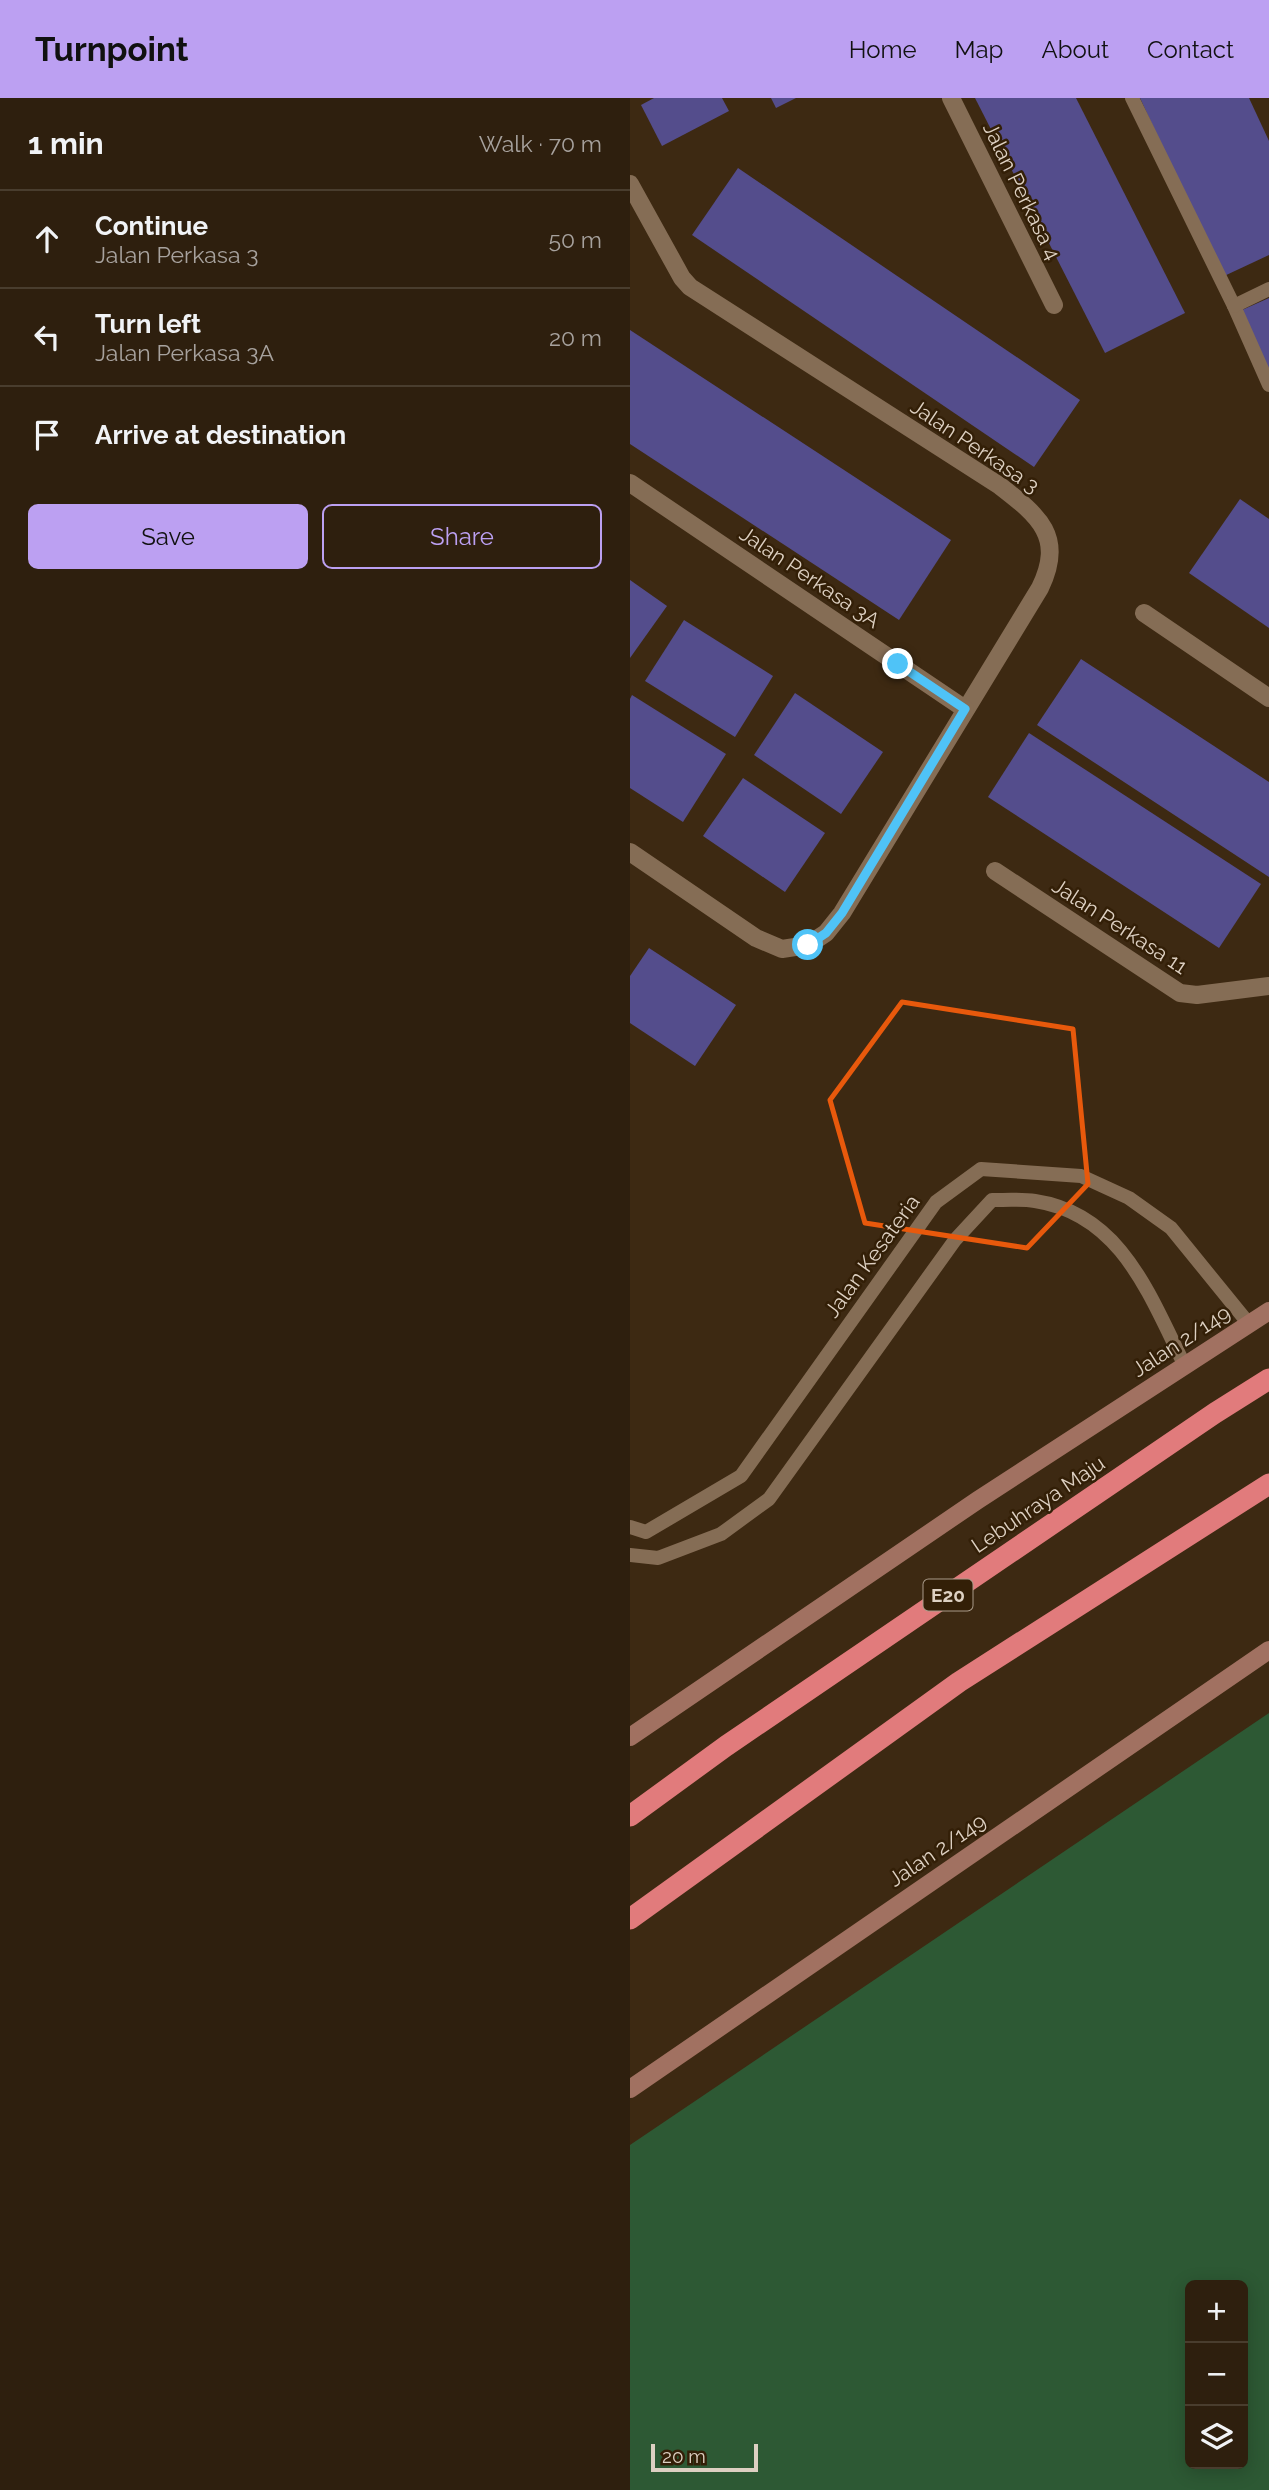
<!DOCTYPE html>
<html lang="en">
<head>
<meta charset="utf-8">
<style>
	:root { --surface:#2e1f0e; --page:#3a2c1c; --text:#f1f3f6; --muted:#a7a29e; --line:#493d2e; --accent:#bca0f2 }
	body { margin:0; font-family:Raleway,sans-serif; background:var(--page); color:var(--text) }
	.controls { position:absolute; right:21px; bottom:21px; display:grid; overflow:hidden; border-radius:10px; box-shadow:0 4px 18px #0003 }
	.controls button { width:63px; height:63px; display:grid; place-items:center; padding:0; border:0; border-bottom:2px solid var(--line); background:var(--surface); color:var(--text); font:35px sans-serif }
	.scale { position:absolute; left:21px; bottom:18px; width:107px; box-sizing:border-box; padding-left:7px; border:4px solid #ddd0c2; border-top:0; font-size:19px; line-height:24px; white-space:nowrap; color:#ddd0c2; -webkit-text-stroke:5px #331f07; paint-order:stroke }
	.stop { position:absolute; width:21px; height:21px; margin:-16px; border:5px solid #4fc3f7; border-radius:50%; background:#fff }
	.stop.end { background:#4fc3f7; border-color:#fff; box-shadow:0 2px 7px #0008 }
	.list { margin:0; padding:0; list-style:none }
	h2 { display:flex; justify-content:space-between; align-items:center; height:91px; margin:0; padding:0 28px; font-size:30px }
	h2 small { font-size:23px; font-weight:400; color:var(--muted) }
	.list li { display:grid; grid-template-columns:46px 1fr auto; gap:21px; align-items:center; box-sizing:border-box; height:98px; padding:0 28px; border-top:2px solid var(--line) }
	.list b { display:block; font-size:26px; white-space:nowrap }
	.list p { margin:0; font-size:23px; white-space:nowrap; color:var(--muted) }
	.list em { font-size:23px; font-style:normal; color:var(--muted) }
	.actions { display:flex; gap:14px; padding:21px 28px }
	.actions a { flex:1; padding:16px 0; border:2px solid var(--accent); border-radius:10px; text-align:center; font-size:24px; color:var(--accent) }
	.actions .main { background:var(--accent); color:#111 }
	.icon { flex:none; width:38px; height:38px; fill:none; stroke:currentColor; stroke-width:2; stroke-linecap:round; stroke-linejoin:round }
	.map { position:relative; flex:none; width:639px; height:2392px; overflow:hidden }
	header { display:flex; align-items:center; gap:42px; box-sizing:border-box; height:98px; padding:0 35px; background:var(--accent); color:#111 }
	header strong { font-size:33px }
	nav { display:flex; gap:38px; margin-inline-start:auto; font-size:24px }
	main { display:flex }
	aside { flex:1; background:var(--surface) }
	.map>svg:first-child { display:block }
</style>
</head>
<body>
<header>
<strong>Turnpoint</strong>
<nav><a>Home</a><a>Map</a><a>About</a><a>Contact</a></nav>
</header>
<main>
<aside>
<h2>1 min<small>Walk · 70 m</small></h2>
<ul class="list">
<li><svg class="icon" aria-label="ahead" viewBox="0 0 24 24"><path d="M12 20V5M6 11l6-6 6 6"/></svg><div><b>Continue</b><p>Jalan Perkasa 3</p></div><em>50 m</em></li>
<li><svg class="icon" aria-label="left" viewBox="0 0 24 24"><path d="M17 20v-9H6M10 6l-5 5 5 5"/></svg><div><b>Turn left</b><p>Jalan Perkasa 3A</p></div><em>20 m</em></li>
<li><svg class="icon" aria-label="arrive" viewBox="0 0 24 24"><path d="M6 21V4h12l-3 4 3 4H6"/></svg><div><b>Arrive at destination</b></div></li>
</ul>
<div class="actions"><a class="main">Save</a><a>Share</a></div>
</aside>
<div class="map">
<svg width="639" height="2392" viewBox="0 0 639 2392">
	<rect width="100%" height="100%" fill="#3d2912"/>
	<path fill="#2d5934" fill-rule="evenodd" d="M639 1615V2392H0V2047ZM560 2187H613V2366H560Z"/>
	<g fill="#544d8c">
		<polygon points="24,0 92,0 99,13 32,48 11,7"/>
		<polygon points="141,0 166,0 146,10"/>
		<polygon points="345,0 446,0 555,215 475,255"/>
		<polygon points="510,0 619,0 639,43 639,157 592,179"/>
		<polygon points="108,70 450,302 404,369 62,137"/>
		<polygon points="639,200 639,272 612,212"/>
		<polygon points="0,232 321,442 269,522 0,346"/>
		<polygon points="610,401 639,421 639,530 559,475"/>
		<polygon points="0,482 37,508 0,560"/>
		<polygon points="54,522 143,578 105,639 15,583"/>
		<polygon points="451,561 639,684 639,779 407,627"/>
		<polygon points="165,595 253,654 211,716 124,657"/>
		<polygon points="2,597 96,656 53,724 0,690 0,601"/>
		<polygon points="399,635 631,786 589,850 358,699"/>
		<polygon points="113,680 195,735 155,794 73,738"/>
		<polygon points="19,850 106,907 65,968 0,925 0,878"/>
	</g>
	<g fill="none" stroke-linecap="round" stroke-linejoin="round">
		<g stroke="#856d55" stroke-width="14">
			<polyline points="502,0 604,208 639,287"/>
			<polyline points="604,208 639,191"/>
			<polyline points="0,1429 16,1434 111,1378 306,1104 351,1071 451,1078 499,1100 541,1130 619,1226"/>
			<path d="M0 1457 28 1460 91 1436 139 1401 325 1142 362 1102C376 1102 392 1101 405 1103 492 1116 520 1199 555 1268"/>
		</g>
		<g stroke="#856d55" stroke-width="18">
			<polyline points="321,0 424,207"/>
			<path d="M0 86 52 180 60 189 370 388C409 418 435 439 410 490L212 815 196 835 178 847 152 851 126 840 0 754"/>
			<polyline points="0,385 335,611"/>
			<polyline points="514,515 639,600"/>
			<polyline points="365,773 550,895 567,897 639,888"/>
		</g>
		<g stroke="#a17161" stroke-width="18">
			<polyline points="0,1639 348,1402 639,1213"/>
			<polyline points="0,1991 639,1552"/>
		</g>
		<g stroke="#e17b7c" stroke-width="21">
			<polyline points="0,1718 96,1648 585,1315 639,1281"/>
			<polyline points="0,1821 329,1584 639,1386"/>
		</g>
	</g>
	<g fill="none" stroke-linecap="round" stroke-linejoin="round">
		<polyline stroke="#4fc3f7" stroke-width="9" points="178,847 196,835 212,815 335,611 268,566"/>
	</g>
	<path fill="none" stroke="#e8590c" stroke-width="5" stroke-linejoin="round" d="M272 904 443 931 458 1086 397 1150 235 1125 200 1002Z"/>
	<g text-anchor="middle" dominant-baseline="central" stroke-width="5" stroke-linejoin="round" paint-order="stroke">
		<rect fill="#331f07" stroke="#aa9b8a" stroke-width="2" x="293.5" y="1481.5" width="49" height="31" rx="5"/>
		<g font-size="19" font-weight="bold" fill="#ddd0c2">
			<text x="318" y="1497">E20</text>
		</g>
		<g font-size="21" fill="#ddd0c2" stroke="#331f07">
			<text transform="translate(392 93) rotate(64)">Jalan Perkasa 4</text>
			<text transform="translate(345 348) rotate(34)">Jalan Perkasa 3</text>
			<text transform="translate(180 479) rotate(34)">Jalan Perkasa 3A</text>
			<text transform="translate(490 828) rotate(33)">Jalan Perkasa 11</text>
			<text transform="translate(242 1158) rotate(-54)">Jalan Kesateria</text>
			<text transform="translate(551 1243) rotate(-33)">Jalan 2/149</text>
			<text transform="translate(408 1406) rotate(-34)">Lebuhraya Maju</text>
			<text transform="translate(307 1752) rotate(-34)">Jalan 2/149</text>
		</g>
	</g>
</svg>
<div class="controls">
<button>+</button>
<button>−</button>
<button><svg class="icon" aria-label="layers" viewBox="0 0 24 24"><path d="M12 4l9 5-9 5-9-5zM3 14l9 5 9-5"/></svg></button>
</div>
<div class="scale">20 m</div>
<div class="stop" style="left:178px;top:847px"></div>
<div class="stop end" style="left:268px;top:566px"></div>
</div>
</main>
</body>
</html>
